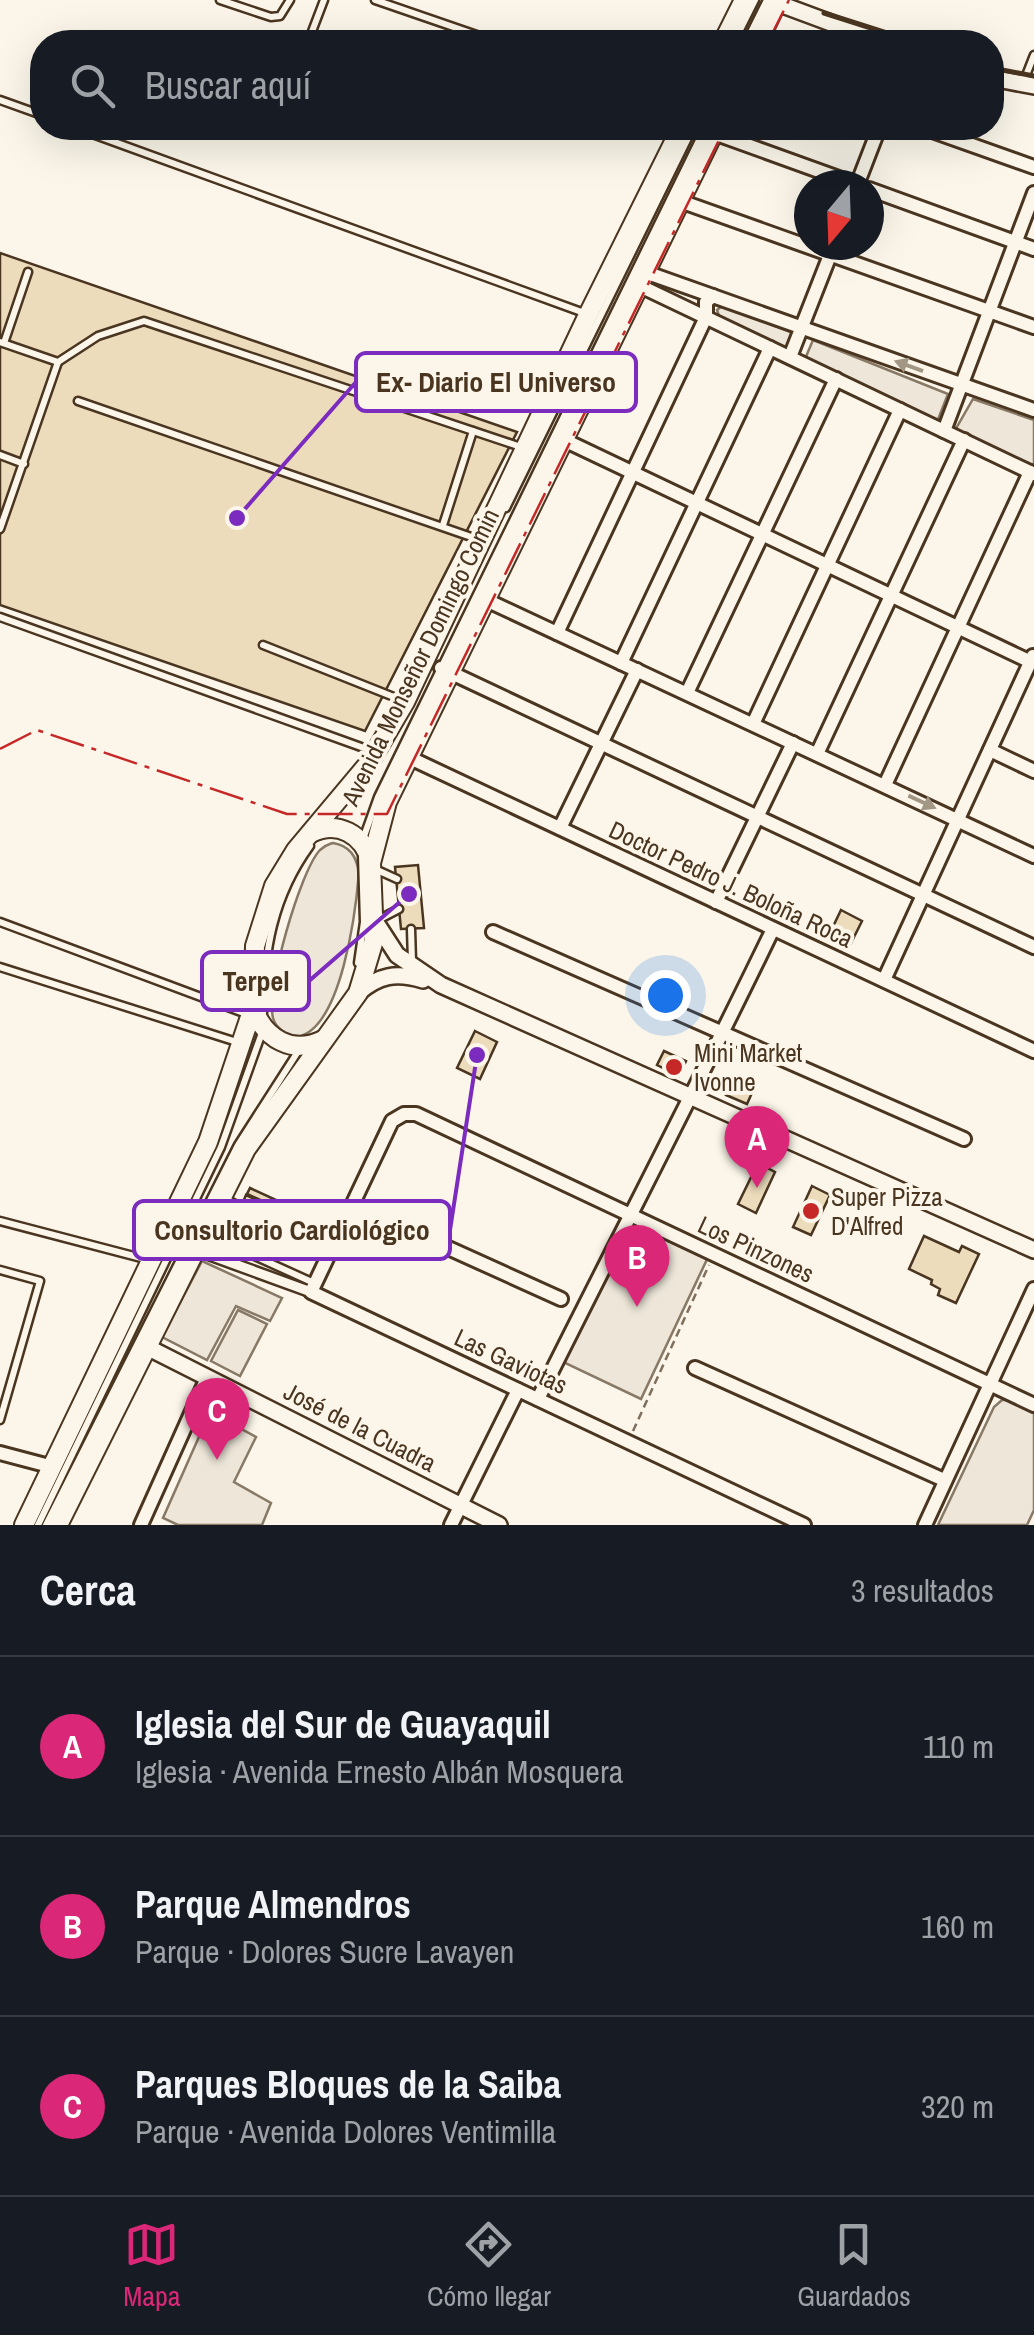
<!DOCTYPE html>
<html lang="es">
<head>
<meta charset="utf-8">
<style>
	:root { --surface:#171b24; --page:#20242c; --text:#f1f3f6; --muted:#9ea1a6; --line:#363941; --accent:#db2777 }
	body { margin:0; font-family:"Archivo Narrow",sans-serif; background:var(--page); color:var(--text) }
	.compass { position:absolute; left:794px; top:170px; width:90px; height:90px; border-radius:50%; background:var(--surface); box-shadow:0 10px 40px #0002; rotate:199deg }
	.you { position:absolute; left:665px; top:995px; width:35px; height:35px; margin:-25px; border:8px solid #fff; border-radius:50%; background:#1a73e8; box-shadow:0 0 0 15px #1a73e833 }
	.badge { display:grid; place-items:center; width:65px; height:65px; border-radius:50%; background:var(--accent); color:#fff; font-size:32px; font-weight:700 }
	.pin { position:absolute; translate:-50% -82px; filter:drop-shadow(0 2px 5px #0008) }
	.pin::after { content:''; position:absolute; top:52px; width:35px; height:30px; background:inherit; clip-path:polygon(0 0,100% 0,50% 100%) }
	.list { margin:0; padding:0; list-style:none }
	h2 { display:flex; justify-content:space-between; align-items:center; height:130px; margin:0; padding:0 40px; font-size:42px }
	h2 small { font-size:32px; font-weight:400; color:var(--muted) }
	.list li { display:grid; grid-template-columns:65px 1fr auto; gap:30px; align-items:center; box-sizing:border-box; height:180px; padding:0 40px; border-top:2px solid var(--line) }
	.list b { display:block; font-size:38px; white-space:nowrap }
	.list p { margin:0; font-size:32px; white-space:nowrap; color:var(--muted) }
	.list em { font-size:32px; font-style:normal; color:var(--muted) }
	.icon { flex:none; width:55px; height:55px; fill:none; stroke:currentColor; stroke-width:2; stroke-linecap:round; stroke-linejoin:round }
	.map { position:relative; flex:none; width:1034px; height:1525px; overflow:hidden }
	.search { position:absolute; background:var(--surface); box-shadow:0 10px 40px #0002; left:30px; right:30px; top:30px; height:110px; display:flex; align-items:center; gap:25px; box-sizing:border-box; padding:0 35px; border-radius:40px; color:var(--muted); font-size:38px }
	.sheet { height:670px; background:var(--surface) }
	nav { display:flex; justify-content:space-around; align-items:center; box-sizing:border-box; height:140px; border-top:2px solid var(--line); background:var(--surface); font-size:28px; color:var(--muted) }
	nav a { display:grid; justify-items:center; gap:5px }
	nav .on { color:var(--accent) }
	.map>svg:first-child { display:block }
</style>
</head>
<body>
<div class="map">
<svg width="1034" height="1525" viewBox="0 0 1034 1525">
	<rect width="100%" height="100%" fill="#fbf6e9"/>
	<g fill="#ede6d9" stroke="#887966" stroke-width="2.5">
		<polygon points="722,306 796,334 789,349 719,316 717,310"/>
		<polygon points="813,340 948,394 937,422 805,359"/>
		<polygon points="973,399 1034,420 1034,469 954,432"/>
		<path d="M333 843C350 846 356 856 359 872 356 909 342 1029 297 1037 286 1034 276 1029 273 1018 266 990 300 871 320 850 325 845 327 845 333 843Z"/>
		<polygon points="635,1217 710,1253 641,1399 563,1362"/>
		<polygon points="202,1261 282,1298 270,1321 236,1306 207,1360 162,1337"/>
		<polygon points="238,1310 267,1324 240,1376 211,1361"/>
		<polygon points="1002,1400 1011,1400 1034,1411 1034,1510 1027,1525 938,1525 994,1407"/>
		<polygon points="210,1412 256,1437 234,1482 271,1503 262,1525 178,1525 163,1518"/>
	</g>
	<g fill="#ecdcbc" stroke="#4a3520" stroke-width="2.5">
		<polygon points="0,253 517,432 365,731 0,605"/>
		<polygon points="418,865 424,928 401,929 395,867"/>
		<polygon points="841,910 862,921 850,945 829,935"/>
		<polygon points="475,1031 497,1042 480,1079 457,1068"/>
		<polygon points="664,1051 686,1061 679,1076 657,1065"/>
		<polygon points="734,1077 755,1086 747,1104 726,1095"/>
		<polygon points="758,1163 775,1172 756,1213 738,1204"/>
		<polygon points="812,1186 830,1195 811,1235 793,1227"/>
		<polygon points="250,1188 289,1206 287,1212 247,1194"/>
		<polygon points="246,1195 272,1207 263,1225 274,1230 264,1250 223,1231 232,1211 238,1214"/>
		<polygon points="924,1236 959,1252 962,1246 979,1254 956,1303 938,1295 940,1289 931,1284 932,1280 909,1269"/>
	</g>
	<g fill="none" stroke-linecap="round" stroke-linejoin="round">
		<defs>
			<g id="service">
				<polyline points="220,0 271,17 280,16 290,0"/>
				<polyline points="375,0 497,42"/>
				<polyline points="308,42 324,0"/>
				<polyline points="734,42 755,0"/>
				<polyline points="746,42 767,0"/>
				<polyline points="1023,83 1034,55"/>
				<polyline points="0,100 42,115"/>
				<polyline points="76,128 587,314"/>
				<polyline points="0,342 58,362 98,336 144,321 521,447"/>
				<polyline points="4,343 28,272"/>
				<polyline points="78,401 480,540"/>
				<polyline points="0,455 24,464"/>
				<polyline points="506,508 693,128"/>
				<polyline points="443,525 473,431"/>
				<polyline points="0,529 58,362"/>
				<polyline points="0,617 375,752"/>
				<polyline points="263,645 404,701"/>
				<polyline points="363,839 378,797 705,128"/>
				<polyline points="375,869 397,879"/>
				<polyline points="376,921 399,909"/>
				<polyline points="0,922 249,1015"/>
				<polyline points="411,929 412,961"/>
				<polyline points="358,963 364,922 362,856"/>
				<polyline points="0,967 240,1043"/>
				<path d="M263 1013C264 951 273 897 310 846"/>
				<polyline points="224,1198 241,1207"/>
				<polyline points="0,1221 149,1260"/>
				<polyline points="204,1233 237,1248 240,1239"/>
				<polyline points="237,1248 314,1283"/>
				<polyline points="263,1259 276,1228 274,1222 267,1218"/>
				<polyline points="0,1270 40,1281 0,1420"/>
				<polyline points="38,1525 221,1147 263,1030"/>
				<polyline points="46,1525 238,1145 299,1050"/>
			</g>
			<polyline id="pedestrian" points="196,1250 311,1292"/>
			<g id="minor">
				<polyline points="924,128 1034,167"/>
				<polyline points="714,133 858,185"/>
				<polyline points="857,185 879,128"/>
				<polyline points="869,189 1034,249"/>
				<polyline points="680,201 1034,327"/>
				<polyline points="645,272 1034,410"/>
				<polyline points="638,285 1034,474"/>
				<polyline points="790,357 834,245"/>
				<polyline points="944,431 1034,193"/>
				<polyline points="562,439 1031,662"/>
				<polyline points="484,599 1034,856"/>
				<polyline points="557,633 706,317 706,302 713,296"/>
				<polyline points="621,663 770,348"/>
				<polyline points="441,668 1034,947"/>
				<polyline points="687,693 836,379"/>
				<polyline points="753,724 900,410"/>
				<polyline points="990,750 1034,771"/>
				<polyline points="817,754 964,440"/>
				<polyline points="408,757 1034,1051"/>
				<polyline points="885,785 1030,472"/>
				<polyline points="560,828 637,670"/>
				<polyline points="716,902 793,743"/>
				<polyline points="493,932 964,1139"/>
				<polyline points="884,980 1033,656"/>
				<polyline points="353,1205 561,1299"/>
				<polyline points="695,1368 944,1480"/>
				<path d="M538 1399C616 1242 697 1087 773 929"/>
				<polyline points="0,1453 53,1467"/>
				<polyline points="141,1525 207,1378"/>
				<polyline points="451,1525 518,1390"/>
				<polyline points="804,1525 311,1292 392,1121 404,1114 416,1114 1034,1405"/>
				<polyline points="925,1525 1034,1289"/>
			</g>
			<g id="tertiary">
				<polyline points="777,3 882,42"/>
				<polyline points="992,78 1034,86"/>
				<polyline points="375,921 397,955 441,985 1034,1250"/>
				<path d="M358 993C379 975 396 972 423 980"/>
				<polyline points="145,1346 499,1525"/>
			</g>
			<g id="secondary">
				<polyline points="723,42 744,0"/>
				<polyline points="758,42 778,0"/>
				<path d="M311 833C338 820 363 834 371 862"/>
				<path d="M253 1008C265 1039 292 1055 323 1040"/>
				<polyline points="24,1525 208,1142 253,1008 255,946 274,886 296,850 369,763 405,702 588,315 681,128"/>
				<polyline points="58,1525 246,1149 358,993 374,940 371,863 387,802 716,128"/>
			</g>
		</defs>
		<use href="#service" stroke="#4a3520" stroke-width="11"/>
		<use href="#pedestrian" stroke="#4a3520" stroke-width="14"/>
		<use href="#minor" stroke="#4a3520" stroke-width="18"/>
		<use href="#tertiary" stroke="#4a3520" stroke-width="20"/>
		<use href="#secondary" stroke="#4a3520" stroke-width="22"/>
		<polyline stroke="#7f6f5c" stroke-width="2.5" stroke-dasharray="8 5" stroke-linecap="butt" points="633,1431 709,1265"/>
		<use href="#service" stroke="#fbf6e9" stroke-width="6"/>
		<use href="#pedestrian" stroke="#fbf6e9" stroke-width="9"/>
		<use href="#minor" stroke="#fbf6e9" stroke-width="12"/>
		<use href="#tertiary" stroke="#fbf6e9" stroke-width="15"/>
		<use href="#secondary" stroke="#fbf6e9" stroke-width="18"/>
		<g stroke="#4a3520" stroke-width="5">
			<polyline points="824,13 915,42"/>
			<polyline points="992,68 1034,76"/>
		</g>
		<g stroke="#c62828" stroke-width="2.5" stroke-dasharray="35 8 5 8" stroke-linecap="butt">
			<polyline points="768,42 789,0"/>
			<polyline points="0,749 37,730 287,814 387,814 725,128"/>
		</g>
	</g>
	<defs><path id="oneway-solid" d="M-6-.8H1V-3.2L6.5 0L1 3.2V.8H-6Z" transform="scale(2.5)"/></defs>
	<g fill="#a29684">
		<use href="#oneway-solid" transform="translate(909 366) rotate(-160)"/>
		<use href="#oneway-solid" transform="translate(922 802) rotate(25)"/>
	</g>
	<g fill="#c62828" stroke="#fbf6e9" stroke-width="4">
		<circle cx="674" cy="1067" r="10"/>
		<circle cx="811" cy="1211" r="10"/>
	</g>
	<g text-anchor="middle" dominant-baseline="central" stroke-width="8" stroke-linejoin="round" paint-order="stroke">
		<g font-size="25" fill="#4a3520" stroke="#fbf6e9">
			<text transform="translate(420 657) rotate(-64)">Avenida Monseñor Domingo Comin</text>
			<text transform="translate(731 884) rotate(25)">Doctor Pedro J. Boloña Roca</text>
			<text transform="translate(756 1249) rotate(25)">Los Pinzones</text>
			<text transform="translate(511 1361) rotate(25)">Las Gaviotas</text>
			<text transform="translate(360 1427) rotate(27)">José de la Cuadra</text>
		</g>
		<g font-size="25" fill="#4a3520" stroke="#fbf6e9" text-anchor="start">
			<text x="694" y="1053">Mini Market<tspan x="694" dy="29">Ivonne</tspan></text>
			<text x="831" y="1197">Super Pizza<tspan x="831" dy="29">D'Alfred</tspan></text>
		</g>
	</g>
	<path fill="none" stroke="#7b2cbf" stroke-width="4" d="M237 518L356 382M409 894L309 981M477 1055L450 1230"/>
	<g fill="#7b2cbf" stroke="#fbf6e9" stroke-width="4">
		<circle cx="237" cy="518" r="10"/>
		<circle cx="409" cy="894" r="10"/>
		<circle cx="477" cy="1055" r="10"/>
	</g>
	<g fill="#fbf6e9" stroke="#7b2cbf" stroke-width="4">
		<rect x="356" y="353" width="280" height="58" rx="10"/>
		<rect x="202" y="952" width="107" height="58" rx="10"/>
		<rect x="134" y="1201" width="316" height="58" rx="10"/>
	</g>
	<g font-size="28" text-anchor="middle" font-weight="bold" fill="#4a3520">
		<text x="496" y="392">Ex- Diario El Universo</text>
		<text x="256" y="991">Terpel</text>
		<text x="292" y="1240">Consultorio Cardiológico</text>
	</g>
</svg>
<svg class="compass" viewBox="-18 -18 36 36"><path d="M0-13l5 13h-10z" fill="#e53935"/><path d="M0 13l5-13h-10z" fill="#9ea1a6"/></svg>
<div class="you"></div>
<div class="pin badge" style="left:757px;top:1188px">A</div>
<div class="pin badge" style="left:637px;top:1307px">B</div>
<div class="pin badge" style="left:217px;top:1460px">C</div>
<div class="search"><svg class="icon" aria-label="search" viewBox="0 0 24 24"><circle cx="10" cy="10" r="6"/><path d="M15 15l6 6"/></svg>Buscar aquí</div>
</div>
<section class="sheet">
<h2>Cerca<small>3 resultados</small></h2>
<ul class="list">
<li><span class="badge">A</span><div><b>Iglesia del Sur de Guayaquil</b><p>Iglesia · Avenida Ernesto Albán Mosquera</p></div><em>110 m</em></li>
<li><span class="badge">B</span><div><b>Parque Almendros</b><p>Parque · Dolores Sucre Lavayen</p></div><em>160 m</em></li>
<li><span class="badge">C</span><div><b>Parques Bloques de la Saiba</b><p>Parque · Avenida Dolores Ventimilla</p></div><em>320 m</em></li>
</ul>
</section>
<nav>
<a class="on"><svg class="icon" aria-label="map" viewBox="0 0 24 24"><path d="M3 6l6-2 6 2 6-2v14l-6 2-6-2-6 2zM9 4v14M15 6v14"/></svg>Mapa</a>
<a><svg class="icon" aria-label="directions" viewBox="0 0 24 24"><path d="M12 3l9 9-9 9-9-9zM9 14v-3h6M13 9l2 2-2 2"/></svg>Cómo llegar</a>
<a><svg class="icon" aria-label="saved" viewBox="0 0 24 24"><path d="M7 4h10v16l-5-4-5 4z"/></svg>Guardados</a>
</nav>
</body>
</html>
